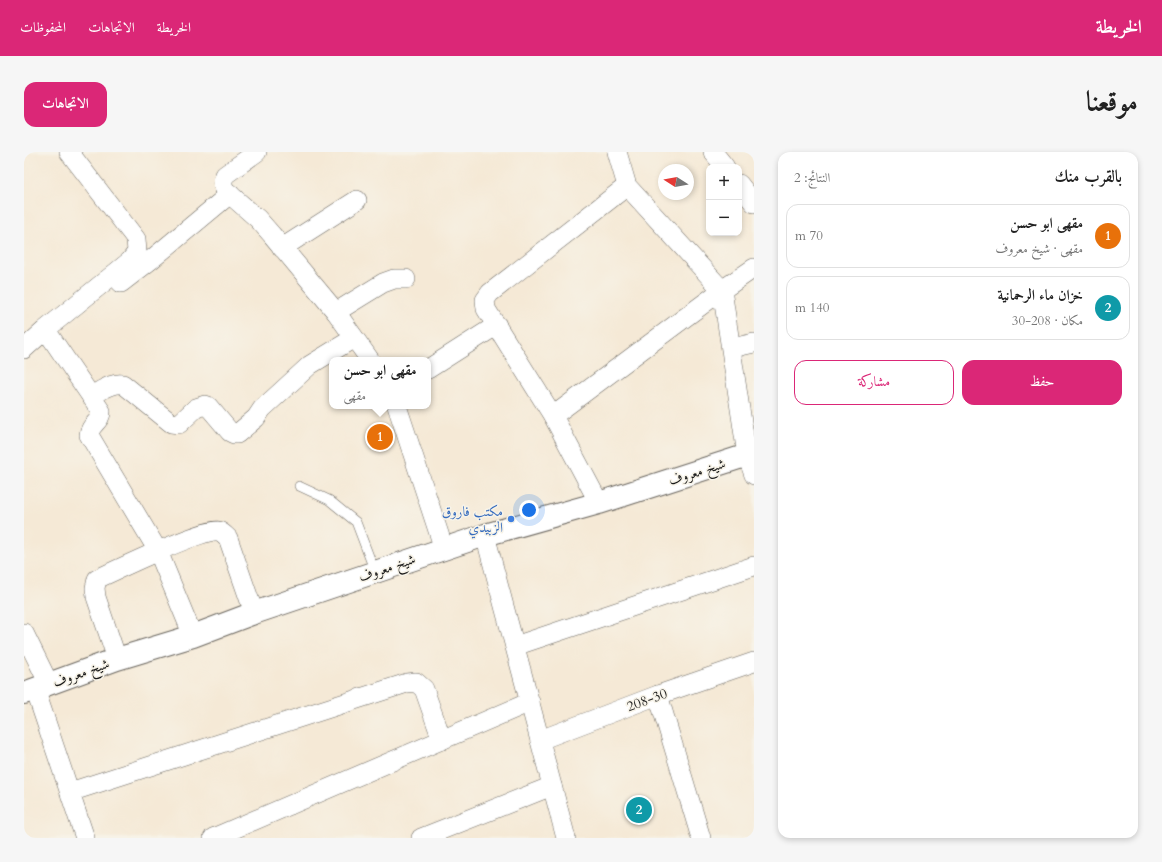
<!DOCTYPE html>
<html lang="ar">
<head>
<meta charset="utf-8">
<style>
	:root { --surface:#fff; --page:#f6f6f6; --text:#222; --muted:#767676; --line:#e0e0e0; --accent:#db2777 }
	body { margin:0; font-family:Cardo,Amiri,serif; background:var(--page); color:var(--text); direction:rtl }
	.controls { position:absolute; right:12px; top:12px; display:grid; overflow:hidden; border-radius:8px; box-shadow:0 2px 6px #0003 }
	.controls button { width:36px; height:36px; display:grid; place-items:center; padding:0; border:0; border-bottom:1px solid var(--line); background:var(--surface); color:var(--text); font:20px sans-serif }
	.compass { position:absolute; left:634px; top:12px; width:36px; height:36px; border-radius:50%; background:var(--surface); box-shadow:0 2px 6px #0003; rotate:281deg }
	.you { position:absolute; left:505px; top:358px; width:14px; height:14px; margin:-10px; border:3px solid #fff; border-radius:50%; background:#1a73e8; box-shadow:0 0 0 6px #1a73e833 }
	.badge { display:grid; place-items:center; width:26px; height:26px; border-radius:50%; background:var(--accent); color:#fff; font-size:13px; font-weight:700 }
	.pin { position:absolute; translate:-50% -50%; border:2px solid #fff; box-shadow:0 1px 4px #0006 }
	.popup { position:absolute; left:305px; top:205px; width:102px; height:52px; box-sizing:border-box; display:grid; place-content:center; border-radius:8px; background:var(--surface); filter:drop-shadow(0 1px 3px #0005); font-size:13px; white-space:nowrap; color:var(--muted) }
	.popup b { font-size:15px; color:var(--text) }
	.popup::after { content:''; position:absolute; left:50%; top:100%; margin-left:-8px; border:8px solid transparent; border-top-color:var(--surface) }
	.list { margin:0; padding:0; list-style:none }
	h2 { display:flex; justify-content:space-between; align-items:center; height:52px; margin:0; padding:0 16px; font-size:17px }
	h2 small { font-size:13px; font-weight:400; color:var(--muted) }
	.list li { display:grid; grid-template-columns:26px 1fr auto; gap:12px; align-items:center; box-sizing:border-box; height:64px; margin:0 8px 8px; padding:0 8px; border:1px solid var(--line); border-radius:12px }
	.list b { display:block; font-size:15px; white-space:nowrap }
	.list p { margin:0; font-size:13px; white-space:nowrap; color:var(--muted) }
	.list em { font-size:13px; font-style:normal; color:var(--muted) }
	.actions { display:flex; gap:8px; padding:12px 16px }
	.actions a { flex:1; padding:9px 0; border:1px solid var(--accent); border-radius:12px; text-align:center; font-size:14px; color:var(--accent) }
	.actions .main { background:var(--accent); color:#fff }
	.map { position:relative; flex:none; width:730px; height:686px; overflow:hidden; direction:ltr; border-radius:12px }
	header { display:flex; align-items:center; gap:24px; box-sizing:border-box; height:56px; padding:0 20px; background:var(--accent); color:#fff }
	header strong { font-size:19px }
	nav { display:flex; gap:22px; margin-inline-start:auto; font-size:14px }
	.intro { display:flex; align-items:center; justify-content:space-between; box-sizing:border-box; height:96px; padding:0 24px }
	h1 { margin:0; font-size:28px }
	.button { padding:10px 18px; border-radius:12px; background:var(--accent); color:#fff; font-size:14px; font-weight:700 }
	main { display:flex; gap:24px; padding:0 24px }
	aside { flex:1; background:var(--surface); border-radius:12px; box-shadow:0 2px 6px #0003 }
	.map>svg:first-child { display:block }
</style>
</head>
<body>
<header>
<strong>الخريطة</strong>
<nav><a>الخريطة</a><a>الاتجاهات</a><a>المحفوظات</a></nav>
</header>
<div class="intro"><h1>موقعنا</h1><a class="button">الاتجاهات</a></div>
<main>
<aside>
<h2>بالقرب منك<small>النتائج: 2</small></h2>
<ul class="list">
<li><span class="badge" style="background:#e8710a">1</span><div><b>مقهى ابو حسن</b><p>مقهى · شیخ معروف</p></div><em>70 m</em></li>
<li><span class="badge" style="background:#0f9aa8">2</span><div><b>خزان ماء الرحمانية</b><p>مكان · 208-30</p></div><em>140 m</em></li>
</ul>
<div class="actions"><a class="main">حفظ</a><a>مشاركة</a></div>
</aside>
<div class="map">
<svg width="730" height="686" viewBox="0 0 730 686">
	<rect width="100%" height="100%" fill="#f7f3e8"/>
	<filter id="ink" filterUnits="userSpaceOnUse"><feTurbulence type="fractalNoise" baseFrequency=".025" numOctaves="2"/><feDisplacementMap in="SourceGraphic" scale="8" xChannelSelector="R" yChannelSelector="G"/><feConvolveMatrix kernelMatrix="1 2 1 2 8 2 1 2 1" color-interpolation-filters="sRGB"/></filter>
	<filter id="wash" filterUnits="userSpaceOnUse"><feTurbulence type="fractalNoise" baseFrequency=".012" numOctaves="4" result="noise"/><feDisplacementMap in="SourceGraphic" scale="16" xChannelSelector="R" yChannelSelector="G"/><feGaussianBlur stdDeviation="0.9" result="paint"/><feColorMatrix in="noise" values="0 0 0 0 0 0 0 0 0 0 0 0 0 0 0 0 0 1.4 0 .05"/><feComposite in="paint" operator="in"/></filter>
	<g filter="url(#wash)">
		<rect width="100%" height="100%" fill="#f5e9d6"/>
	</g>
	<g filter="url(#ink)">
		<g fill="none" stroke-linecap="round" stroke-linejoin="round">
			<defs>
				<polyline id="lane" points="275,334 305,348 332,370 351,420"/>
				<g id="street">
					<path d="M233 0 201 23C198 30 198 33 202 39L234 67 248 83 312 160 346 208"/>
					<polyline points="593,0 603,34 698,138 723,303 730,323"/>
					<polyline points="689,0 701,15"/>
					<polyline points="715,32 730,51"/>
					<polyline points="258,96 333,48"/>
					<polyline points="97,131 128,107 206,42"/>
					<polyline points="312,160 359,131 370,127 382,127"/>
					<path d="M26 184 77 259C78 269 65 273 65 283L134 399 169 484"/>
					<polyline points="708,196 730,191"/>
					<polyline points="0,197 21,178 106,109 113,100 112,87 45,0"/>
					<polyline points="404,217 473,173"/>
					<path d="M67 244C77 239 88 230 99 232L147 271 155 272 172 256 181 253 184 254 206 280 210 282H213L232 266 238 257 286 213 330 186"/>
					<polyline points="373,254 420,397"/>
					<polyline points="529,264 698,138 730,116"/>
					<polyline points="575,351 529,264 462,157 461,148 466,141 603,34"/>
					<polyline points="461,383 542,686"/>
					<polyline points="0,481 25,532"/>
					<polyline points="491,494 730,414"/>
					<path d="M93 507 72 445 71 436 73 427C90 419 182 375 195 379 198 380 202 384 204 386L230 461"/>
					<polyline points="11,537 61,686"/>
					<polyline points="634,543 677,686"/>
					<polyline points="516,588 634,543 730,510"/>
					<polyline points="46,640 383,531 392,530 400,537 418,588"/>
					<polyline points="189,686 506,550"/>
					<polyline points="397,686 528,634"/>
				</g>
				<polyline id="secondary" points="0,541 93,507 169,484 230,461 461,383 575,351 730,301"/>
			</defs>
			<use href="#lane" stroke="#68645d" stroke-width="10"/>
			<use href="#street" stroke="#68645d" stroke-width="20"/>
			<use href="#secondary" stroke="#68645d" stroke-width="24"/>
			<use href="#lane" stroke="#fff" stroke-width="9"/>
			<use href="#street" stroke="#fff" stroke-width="19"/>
			<use href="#secondary" stroke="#fff" stroke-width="22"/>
		</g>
	</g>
	<circle fill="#3f7fe0" stroke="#f7f3e8" stroke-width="1.5" cx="487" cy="367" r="4"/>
	<g text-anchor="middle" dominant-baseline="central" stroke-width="3" stroke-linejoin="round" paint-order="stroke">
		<g font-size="14" fill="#1c1c1c" stroke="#f7f3e8">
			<text transform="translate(673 320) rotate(-18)">شیخ معروف</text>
			<text transform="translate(363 416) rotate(-19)">شیخ معروف</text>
			<text transform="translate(57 521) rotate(-20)">شیخ معروف</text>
			<text transform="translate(623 548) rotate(-20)">208-30</text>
		</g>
		<g font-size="14" fill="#366cbe" stroke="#f7f3e8" text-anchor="end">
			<text x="479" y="359">مكتب فاروق<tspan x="479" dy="16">الزبيدي</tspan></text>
		</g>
	</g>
</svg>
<div class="controls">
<button>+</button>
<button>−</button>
</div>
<svg class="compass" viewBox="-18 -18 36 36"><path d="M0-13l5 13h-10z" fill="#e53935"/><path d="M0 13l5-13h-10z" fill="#767676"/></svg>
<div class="you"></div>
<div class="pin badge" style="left:356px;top:285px;background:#e8710a">1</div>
<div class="popup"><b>مقهى ابو حسن</b>مقهى</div>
<div class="pin badge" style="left:615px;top:658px;background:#0f9aa8">2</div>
</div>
</main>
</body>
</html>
